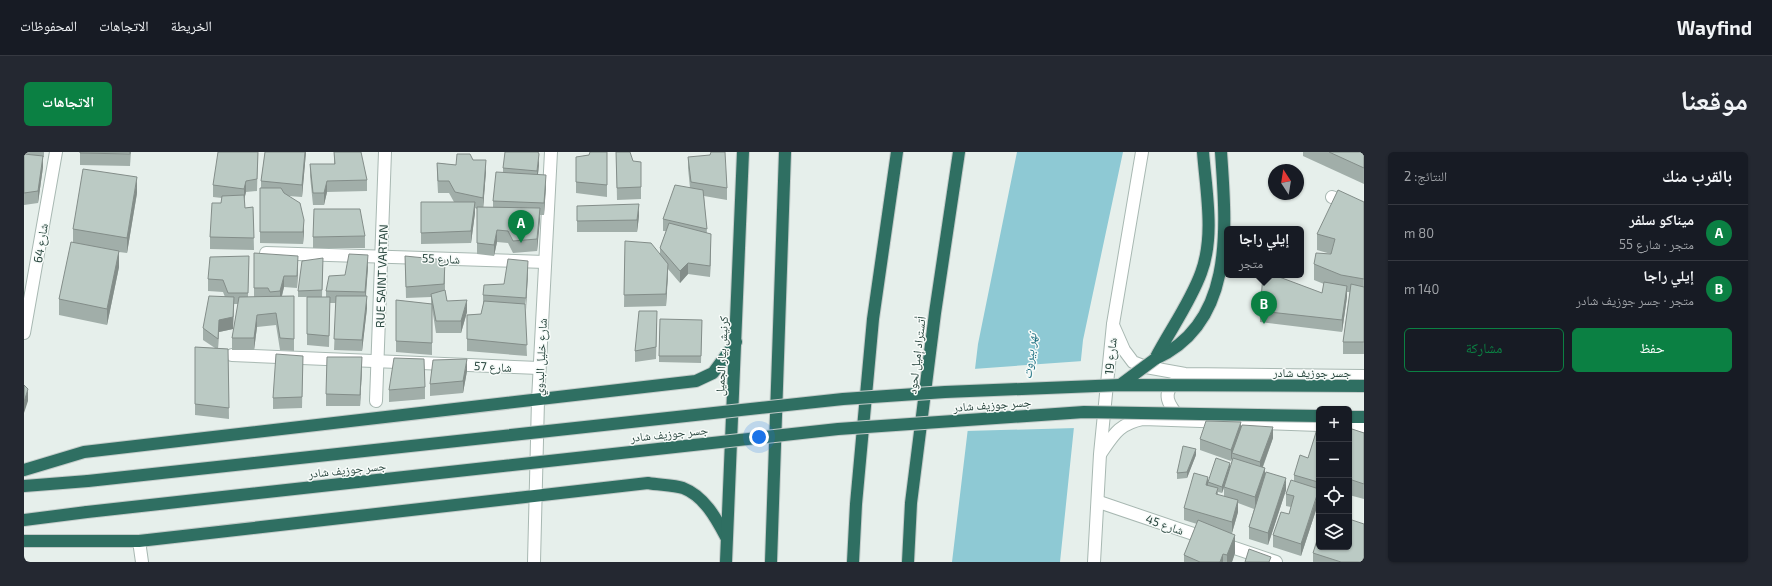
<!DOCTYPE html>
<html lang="ar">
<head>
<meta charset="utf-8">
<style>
	:root { --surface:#171b24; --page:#242831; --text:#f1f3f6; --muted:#9ea1a6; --line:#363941; --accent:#0b8043 }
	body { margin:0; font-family:"Exo 2","Noto Naskh Arabic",sans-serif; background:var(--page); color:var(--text); direction:rtl }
	.controls { position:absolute; right:12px; bottom:12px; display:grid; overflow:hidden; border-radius:6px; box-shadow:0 1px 3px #0004 }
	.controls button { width:36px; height:36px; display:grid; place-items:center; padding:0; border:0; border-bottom:1px solid var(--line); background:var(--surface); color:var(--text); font:20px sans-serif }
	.compass { position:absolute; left:1244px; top:12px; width:36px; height:36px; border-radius:50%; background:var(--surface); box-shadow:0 1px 3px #0004; rotate:348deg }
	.you { position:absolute; left:735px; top:285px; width:14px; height:14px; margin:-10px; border:3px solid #fff; border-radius:50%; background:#1a73e8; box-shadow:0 0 0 6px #1a73e833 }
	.badge { display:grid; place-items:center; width:26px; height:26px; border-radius:50%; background:var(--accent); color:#fff; font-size:13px; font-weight:700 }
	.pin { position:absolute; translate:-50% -33px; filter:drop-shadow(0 1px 2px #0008) }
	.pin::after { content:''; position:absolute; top:21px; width:14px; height:12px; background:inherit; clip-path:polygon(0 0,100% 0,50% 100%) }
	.popup { position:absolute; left:1200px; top:74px; width:80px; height:52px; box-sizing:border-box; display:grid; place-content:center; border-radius:6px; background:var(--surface); filter:drop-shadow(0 1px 3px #0005); font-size:13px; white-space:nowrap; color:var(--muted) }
	.popup b { font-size:15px; color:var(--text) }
	.popup::after { content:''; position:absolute; left:50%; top:100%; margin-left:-8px; border:8px solid transparent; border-top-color:var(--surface) }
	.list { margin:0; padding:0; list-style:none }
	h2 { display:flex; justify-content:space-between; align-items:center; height:52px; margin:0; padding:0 16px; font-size:17px }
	h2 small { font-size:13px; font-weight:400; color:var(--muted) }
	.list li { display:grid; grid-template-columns:26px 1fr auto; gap:12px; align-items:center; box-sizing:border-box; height:56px; padding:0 16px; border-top:1px solid var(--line) }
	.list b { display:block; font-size:15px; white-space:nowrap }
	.list p { margin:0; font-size:13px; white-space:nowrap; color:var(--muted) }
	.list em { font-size:13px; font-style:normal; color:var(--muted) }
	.actions { display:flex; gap:8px; padding:12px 16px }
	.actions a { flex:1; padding:9px 0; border:1px solid var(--accent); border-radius:6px; text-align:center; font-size:14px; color:var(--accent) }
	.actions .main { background:var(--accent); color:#fff }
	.icon { flex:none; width:22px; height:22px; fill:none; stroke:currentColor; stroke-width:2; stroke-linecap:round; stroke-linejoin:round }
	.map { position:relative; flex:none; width:1340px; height:410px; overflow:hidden; direction:ltr; border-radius:6px }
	header { display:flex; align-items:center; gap:24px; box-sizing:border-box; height:56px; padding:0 20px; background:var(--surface); border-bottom:1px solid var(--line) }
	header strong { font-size:19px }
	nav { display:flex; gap:22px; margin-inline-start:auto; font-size:14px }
	.intro { display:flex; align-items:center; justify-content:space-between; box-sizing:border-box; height:96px; padding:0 24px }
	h1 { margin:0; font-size:28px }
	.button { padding:10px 18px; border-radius:6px; background:var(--accent); color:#fff; font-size:14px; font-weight:700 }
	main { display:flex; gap:24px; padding:0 24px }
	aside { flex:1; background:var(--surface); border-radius:6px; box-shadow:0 1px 3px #0004 }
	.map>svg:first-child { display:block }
</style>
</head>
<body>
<header>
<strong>Wayfind</strong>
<nav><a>الخريطة</a><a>الاتجاهات</a><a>المحفوظات</a></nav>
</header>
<div class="intro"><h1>موقعنا</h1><a class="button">الاتجاهات</a></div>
<main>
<aside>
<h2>بالقرب منك<small>النتائج: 2</small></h2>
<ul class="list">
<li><span class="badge">A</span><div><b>ميناكو سلفر</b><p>متجر · شارع 55</p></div><em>80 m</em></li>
<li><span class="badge">B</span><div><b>إيلي راجا</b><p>متجر · جسر جوزيف شادر</p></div><em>140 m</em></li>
</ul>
<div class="actions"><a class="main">حفظ</a><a>مشاركة</a></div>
</aside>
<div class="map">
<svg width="1340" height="410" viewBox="0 0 1340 410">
	<rect width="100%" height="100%" fill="#e6efeb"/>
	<polygon fill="#8ec9d4" points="993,0 1099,0 1059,188 1036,410 928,410 954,192"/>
	<polygon fill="#e6efeb" points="1059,209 1052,276 942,279 949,217"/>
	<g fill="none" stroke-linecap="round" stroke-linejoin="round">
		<defs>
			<g id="minor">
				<polyline points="1308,45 1340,60"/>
				<polyline points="242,101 521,110"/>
				<polyline points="1089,173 1100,198 1109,210 1122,215 1161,222 1340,224"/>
				<polyline points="0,181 32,0"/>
				<polyline points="208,203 515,216"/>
				<path d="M1153 228C1136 242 1145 253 1156 267"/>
				<polyline points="352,249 361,0"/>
				<polyline points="1325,273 1340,274"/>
				<path d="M1077 301C1090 282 1095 272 1119 267L1295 273"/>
				<polyline points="1075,350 1252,410"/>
				<polyline points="115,389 118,410"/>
				<polyline points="510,410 514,248 527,0"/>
				<polyline points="1070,410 1076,302 1089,172 1118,0"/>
			</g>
			<g id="highway">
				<path d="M1131 207C1212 171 1202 74 1197 0"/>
				<path d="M1131 207C1146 178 1166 151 1177 121 1191 84 1182 39 1179 0"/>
				<polyline points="1325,265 1340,265"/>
				<polyline points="0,318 60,300 672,229 689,221 712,190"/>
				<polyline points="0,334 64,329"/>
				<polyline points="0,368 63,360"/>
				<path d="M0 389H115L624 331C635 333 649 333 659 336 680 344 692 366 702 385"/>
				<polyline points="702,410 719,0"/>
				<polyline points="747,410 761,0"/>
				<polyline points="829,410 832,352 849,167 873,0"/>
				<polyline points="884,410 887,351 911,161 935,0"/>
			</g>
		</defs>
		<use href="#minor" stroke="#a8b8b2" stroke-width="14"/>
		<use href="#highway" stroke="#c2cac8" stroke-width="14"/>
		<use href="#minor" stroke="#fff" stroke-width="12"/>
		<use href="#highway" stroke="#2f6f62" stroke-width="12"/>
		<defs>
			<g id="highway-bridge">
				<polyline points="1096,233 1131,207"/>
				<polyline points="64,329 819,247 921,240 1096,233 1340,234"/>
				<polyline points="63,360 814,277 1060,260 1295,264"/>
			</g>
		</defs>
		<use href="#highway-bridge" stroke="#c2cac8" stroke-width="14" stroke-linecap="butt"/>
		<use href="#highway-bridge" stroke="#2f6f62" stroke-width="12"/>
	</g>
	<g fill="#a1aea9" fill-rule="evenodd">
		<polygon points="0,0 20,0 20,5 19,5 19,15 14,51 0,53 0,2 8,3 0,1"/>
		<polygon points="56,0 107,0 106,14 56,13"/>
		<polygon points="234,0 233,39 222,40 220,48 221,56 229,55 230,98 186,97 186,85 197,51 198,46 189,45 189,33"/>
		<polygon points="241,0 282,0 278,45 264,44 280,79 279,92 236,91 236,36 237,36 237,29"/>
		<polygon points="310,0 343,28 343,39 303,40 300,53 289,53 286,24 286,12 310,12"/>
		<polygon points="583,0 583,45 552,41 552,5"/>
		<polygon points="592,0 609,9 617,21 617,47 593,48"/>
		<polygon points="1279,0 1340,0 1340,32 1279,4"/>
		<polygon points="664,5 703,36 703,48 680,44 683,81 687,94 686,125 664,122 656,131 644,117 642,154 600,155 601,89 636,102 636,96 642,79 639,79 639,67 666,36 664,16"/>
		<polygon points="449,8 462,19 459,56 469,56 469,49 479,20 479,16 515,13 514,22 522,34 520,63 516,63 513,99 489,101 484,91 473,90 470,104 453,102 453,57 451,56 451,61 447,91 397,92 397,50 430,50 425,41 414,41 413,23 413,11 432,13"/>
		<polygon points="113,41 103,101 95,100 95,115 83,173 35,163 35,147 49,90 49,77"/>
		<polygon points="1340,50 1340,202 1319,202 1319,190 1326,140 1323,140 1323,145 1318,180 1236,170 1236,159 1298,141 1300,132 1290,128 1290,112 1307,102 1293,98 1293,82"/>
		<polygon points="553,54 615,64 613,80 553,80"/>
		<polygon points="341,84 341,96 289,96 289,85"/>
		<polygon points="230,101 274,116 273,136 260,135 258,144 270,144 270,199 256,198 252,173 233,175 230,198 208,198 208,186 214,152 210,152 209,177 195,180 194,196 204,197 205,267 171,263 171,195 191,196 179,188 179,176 201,145 199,140 184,139 184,127 225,104 224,145 230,145"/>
		<polygon points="381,104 421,120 421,138 423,149 443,160 437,181 412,181 408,156 408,203 372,200 372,148 407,152 407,145 382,146"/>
		<polygon points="299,112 298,145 302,145 302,139 321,123 344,115 342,144 343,156 338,199 310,198 312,151 306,151 305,195 283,193 283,145 274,145 274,139"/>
		<polygon points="504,121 501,158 503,204 443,199 443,163 457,162 459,153 459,143 480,132"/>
		<polygon points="678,168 677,211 635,210 635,204"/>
		<polygon points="633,171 632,207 611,210 611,199"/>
		<polygon points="279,204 278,256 249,257 249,246"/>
		<polygon points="338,216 336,254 302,254 302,242"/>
		<polygon points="443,219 439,241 406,244 406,232"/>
		<polygon points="401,235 401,247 365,250 365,238"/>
		<polygon points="1294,274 1295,349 1277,404 1249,395 1249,383 1265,362 1267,355 1262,354 1262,342 1270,329 1270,323 1284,306"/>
		<path d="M1217 276 1249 286 1239 315 1241 325 1262 338 1244 393 1225 387V375L1230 357 1214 351V360L1208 381 1211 401 1208 410H1160V403L1173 372 1160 368V356L1184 325V333V330L1206 316 1208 309V306L1207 309 1176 298V287ZM1200 336V345L1194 343V340L1198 341Z"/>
		<polygon points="1325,276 1340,281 1340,347 1325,343"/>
		<polygon points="1172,303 1163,326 1153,327 1153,321"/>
		<polygon points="1289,401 1340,410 1289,410"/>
	</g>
	<g fill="#838d89">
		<polygon points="281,0 282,0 278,45 278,33"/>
		<polygon points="515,2 515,13 513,30 513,19"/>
		<polygon points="19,4 19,15 14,51 14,39"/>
		<polygon points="462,8 462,19 459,58 459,46"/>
		<polygon points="522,23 522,34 520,63 520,51"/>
		<polygon points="113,25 113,41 103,101 103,86"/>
		<polygon points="222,29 222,40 220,48 220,37"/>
		<polygon points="303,29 303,40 300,53 300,41"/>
		<polygon points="451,50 451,61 447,91 447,79"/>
		<polygon points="615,52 615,64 613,80 613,68"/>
		<polygon points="516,56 516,68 513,99 513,87"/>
		<polygon points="280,68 280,79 279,92 279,80"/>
		<polygon points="473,78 473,90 470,104 470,93"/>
		<polygon points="687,82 687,94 686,125 686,114"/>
		<polygon points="95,99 95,115 83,173 83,157"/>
		<polygon points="344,103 344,115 341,151 341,140"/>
		<polygon points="274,104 274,116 273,136 273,124"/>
		<polygon points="504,109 504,121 502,158 502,146"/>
		<polygon points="664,111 664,122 656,131 656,119"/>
		<polygon points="644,112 644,123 642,154 642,142"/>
		<polygon points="260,124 260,135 256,151 256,139"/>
		<polygon points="1323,134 1323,145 1318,180 1318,168"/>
		<polygon points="343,144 343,156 338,199 338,188"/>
		<polygon points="210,145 209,177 195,180 194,198 195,168"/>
		<polygon points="443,148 443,160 437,181 437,169"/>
		<polygon points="233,163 233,175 230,198 230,186"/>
		<polygon points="338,205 338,216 336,254 336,243"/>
		<polygon points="443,207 443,219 439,241 439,229"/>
		<polygon points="4,237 4,249 0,261 0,250"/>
		<polygon points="1217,270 1217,282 1208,301 1208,306 1207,309 1207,298"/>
		<polygon points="1249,275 1249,286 1236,322 1236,310"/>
		<polygon points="1172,297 1172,303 1163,326 1163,320"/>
		<polygon points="1206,311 1206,317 1198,341 1198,335"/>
		<polygon points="1241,316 1241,327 1231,357 1231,345"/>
		<polygon points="1184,325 1184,337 1182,333"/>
		<polygon points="1262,326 1262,338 1244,393 1244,381"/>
		<polygon points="1295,326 1295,349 1277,404 1277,392 1294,342 1294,330"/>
		<polygon points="1214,348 1214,360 1208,381 1208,370"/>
		<polygon points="1211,383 1211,401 1208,410 1203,410 1203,403"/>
		<polygon points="1199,402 1199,410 1196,410"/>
	</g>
	<g fill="#bbcac4" stroke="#838d89">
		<polygon points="56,0 106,0 106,2 56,1"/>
		<polygon points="194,0 234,0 233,27 222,29 220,37 189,33"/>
		<polygon points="241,0 281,0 278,33 237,29"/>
		<polygon points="310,0 337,0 343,28 303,29 300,41 289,41 286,12 311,12"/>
		<polygon points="481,0 514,0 515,2 513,19 479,16"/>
		<polygon points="566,0 583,0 583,33 552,30 552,5 565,3"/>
		<polygon points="592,0 606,0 609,9 617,10 617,35 593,36"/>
		<polygon points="687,0 701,0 703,36 667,30 664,5 686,3"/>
		<polygon points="1305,0 1340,0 1340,16"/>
		<polygon points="0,2 19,4 14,39 0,41"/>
		<polygon points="433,2 446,2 449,8 462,8 459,46 431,40 425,29 414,29 413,11 432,13"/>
		<polygon points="59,17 113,25 103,86 49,77"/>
		<polygon points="472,20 522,23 520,51 469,49"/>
		<polygon points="651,33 679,38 683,77 639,67"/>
		<polygon points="236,36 257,36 260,41 276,51 280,68 279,80 236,80"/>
		<polygon points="1314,38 1340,50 1340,127 1317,123 1290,112 1292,101 1307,102 1311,87 1293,82"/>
		<polygon points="220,43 221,56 229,55 230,86 186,85 188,51 197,51 198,44"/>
		<polygon points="397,50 451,50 447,79 397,81"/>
		<polygon points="615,52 613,68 553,69 553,54"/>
		<polygon points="453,55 516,56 513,87 489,89 484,79 473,78 470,93 453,91"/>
		<polygon points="290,57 336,57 341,84 289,85"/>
		<polygon points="645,71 687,82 686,114 664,111 656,119 636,96"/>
		<polygon points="601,89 627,91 644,112 642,142 600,143"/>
		<polygon points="47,90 95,99 83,157 35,147"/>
		<polygon points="230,101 274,104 273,124 260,124 256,139 246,140 244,136 230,136"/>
		<polygon points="325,102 344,103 341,140 302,139 305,124 321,123"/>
		<polygon points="225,104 224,141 204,141 199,128 184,127 186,105"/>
		<polygon points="381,104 421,108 420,132 382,135"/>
		<polygon points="299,106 298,138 274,139 278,109"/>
		<polygon points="484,107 504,109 502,146 459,143 460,133 480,132"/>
		<polygon points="1239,123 1250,123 1298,141 1300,130 1323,134 1318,168 1236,159"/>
		<polygon points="1327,132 1340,135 1340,190 1319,190"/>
		<polygon points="421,138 423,149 443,148 437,169 412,169 407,142"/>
		<polygon points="185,144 210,145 209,165 195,168 194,187 179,176"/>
		<polygon points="270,144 270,187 256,186 252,161 233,163 230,186 208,186 215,145"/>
		<polygon points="312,144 343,144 338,188 310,187"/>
		<polygon points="283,145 306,145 305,184 283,182"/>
		<polygon points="372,148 408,152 408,191 372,189"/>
		<polygon points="460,149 501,152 503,193 443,187 443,163 457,162"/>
		<polygon points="615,159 633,159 632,195 611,199"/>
		<polygon points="636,167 678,168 677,204 635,204"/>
		<polygon points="171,195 204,197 205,256 171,252"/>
		<polygon points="252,202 279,204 278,245 249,246"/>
		<polygon points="303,205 338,205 336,243 302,242"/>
		<polygon points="370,206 400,207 401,235 365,238"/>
		<polygon points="443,207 439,229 406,232 409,208"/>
		<polygon points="0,233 4,237 0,250"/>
		<polygon points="1182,269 1217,270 1207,298 1176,287"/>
		<polygon points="1218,273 1249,275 1236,310 1208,301"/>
		<polygon points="1294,274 1295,274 1295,326 1294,330 1270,323 1276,303 1284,306"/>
		<polygon points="1325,276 1340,281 1340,332 1325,327"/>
		<polygon points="1159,294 1172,297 1163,320 1153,321"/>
		<polygon points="1192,306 1206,311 1198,335 1184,330"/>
		<polygon points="1209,306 1241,316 1231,345 1200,335"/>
		<polygon points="1242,320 1262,326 1244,381 1225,375"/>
		<polygon points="1170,321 1184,325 1182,333 1194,336 1192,342 1214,348 1208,370 1160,356"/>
		<polygon points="1267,328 1295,337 1277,392 1249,383 1257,360 1265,362 1270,344 1262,342"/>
		<polygon points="1325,367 1340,372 1340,405 1338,410 1317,410 1289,401 1295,382 1295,395 1325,395"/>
		<polygon points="1174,368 1211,383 1203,403 1199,402 1196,410 1176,410 1160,403"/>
		<polygon points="1225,397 1247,405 1245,410 1221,410"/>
	</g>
	<g text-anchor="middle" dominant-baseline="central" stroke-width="3" stroke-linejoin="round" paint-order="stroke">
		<g font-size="12" fill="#24423a" stroke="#f7fbf9">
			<text transform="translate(16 91) rotate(-81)">شارع 64</text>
			<text transform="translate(417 106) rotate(2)">شارع 55</text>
			<text transform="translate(357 124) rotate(-88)">RUE SAINT VARTAN</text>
			<text transform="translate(892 203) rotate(-83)">أتستراد إميل لحود</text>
			<text transform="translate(697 204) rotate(-87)">كرنيش بيار الجميل</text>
			<text transform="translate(1086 204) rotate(-84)">شارع 19</text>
			<text transform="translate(516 205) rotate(-87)">شارع خليل البدوي</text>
			<text transform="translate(469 214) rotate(3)">شارع 57</text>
			<text x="1288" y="220">جسر جوزيف شادر</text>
			<text transform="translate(968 252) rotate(-4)">جسر جوزيف شادر</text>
			<text transform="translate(645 281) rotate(-6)">جسر جوزيف شادر</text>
			<text transform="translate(323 317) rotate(-6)">جسر جوزيف شادر</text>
			<text transform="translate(1141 372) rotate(19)">شارع 45</text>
		</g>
		<g font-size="13" font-style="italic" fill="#1c6f80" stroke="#f7fbf9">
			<text transform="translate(1005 204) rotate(-83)">نهر بيروت</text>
		</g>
	</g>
</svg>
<div class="controls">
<button>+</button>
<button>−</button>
<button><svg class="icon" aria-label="locate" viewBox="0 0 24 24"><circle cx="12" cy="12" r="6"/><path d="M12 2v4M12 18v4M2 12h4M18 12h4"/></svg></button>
<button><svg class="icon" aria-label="layers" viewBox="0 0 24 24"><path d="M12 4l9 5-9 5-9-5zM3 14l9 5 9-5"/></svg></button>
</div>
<svg class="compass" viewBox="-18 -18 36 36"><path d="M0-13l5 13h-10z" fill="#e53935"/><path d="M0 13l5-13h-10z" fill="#9ea1a6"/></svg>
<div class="you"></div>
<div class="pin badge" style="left:497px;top:91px">A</div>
<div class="pin badge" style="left:1240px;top:172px">B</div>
<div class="popup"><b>إيلي راجا</b>متجر</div>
</div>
</main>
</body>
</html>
